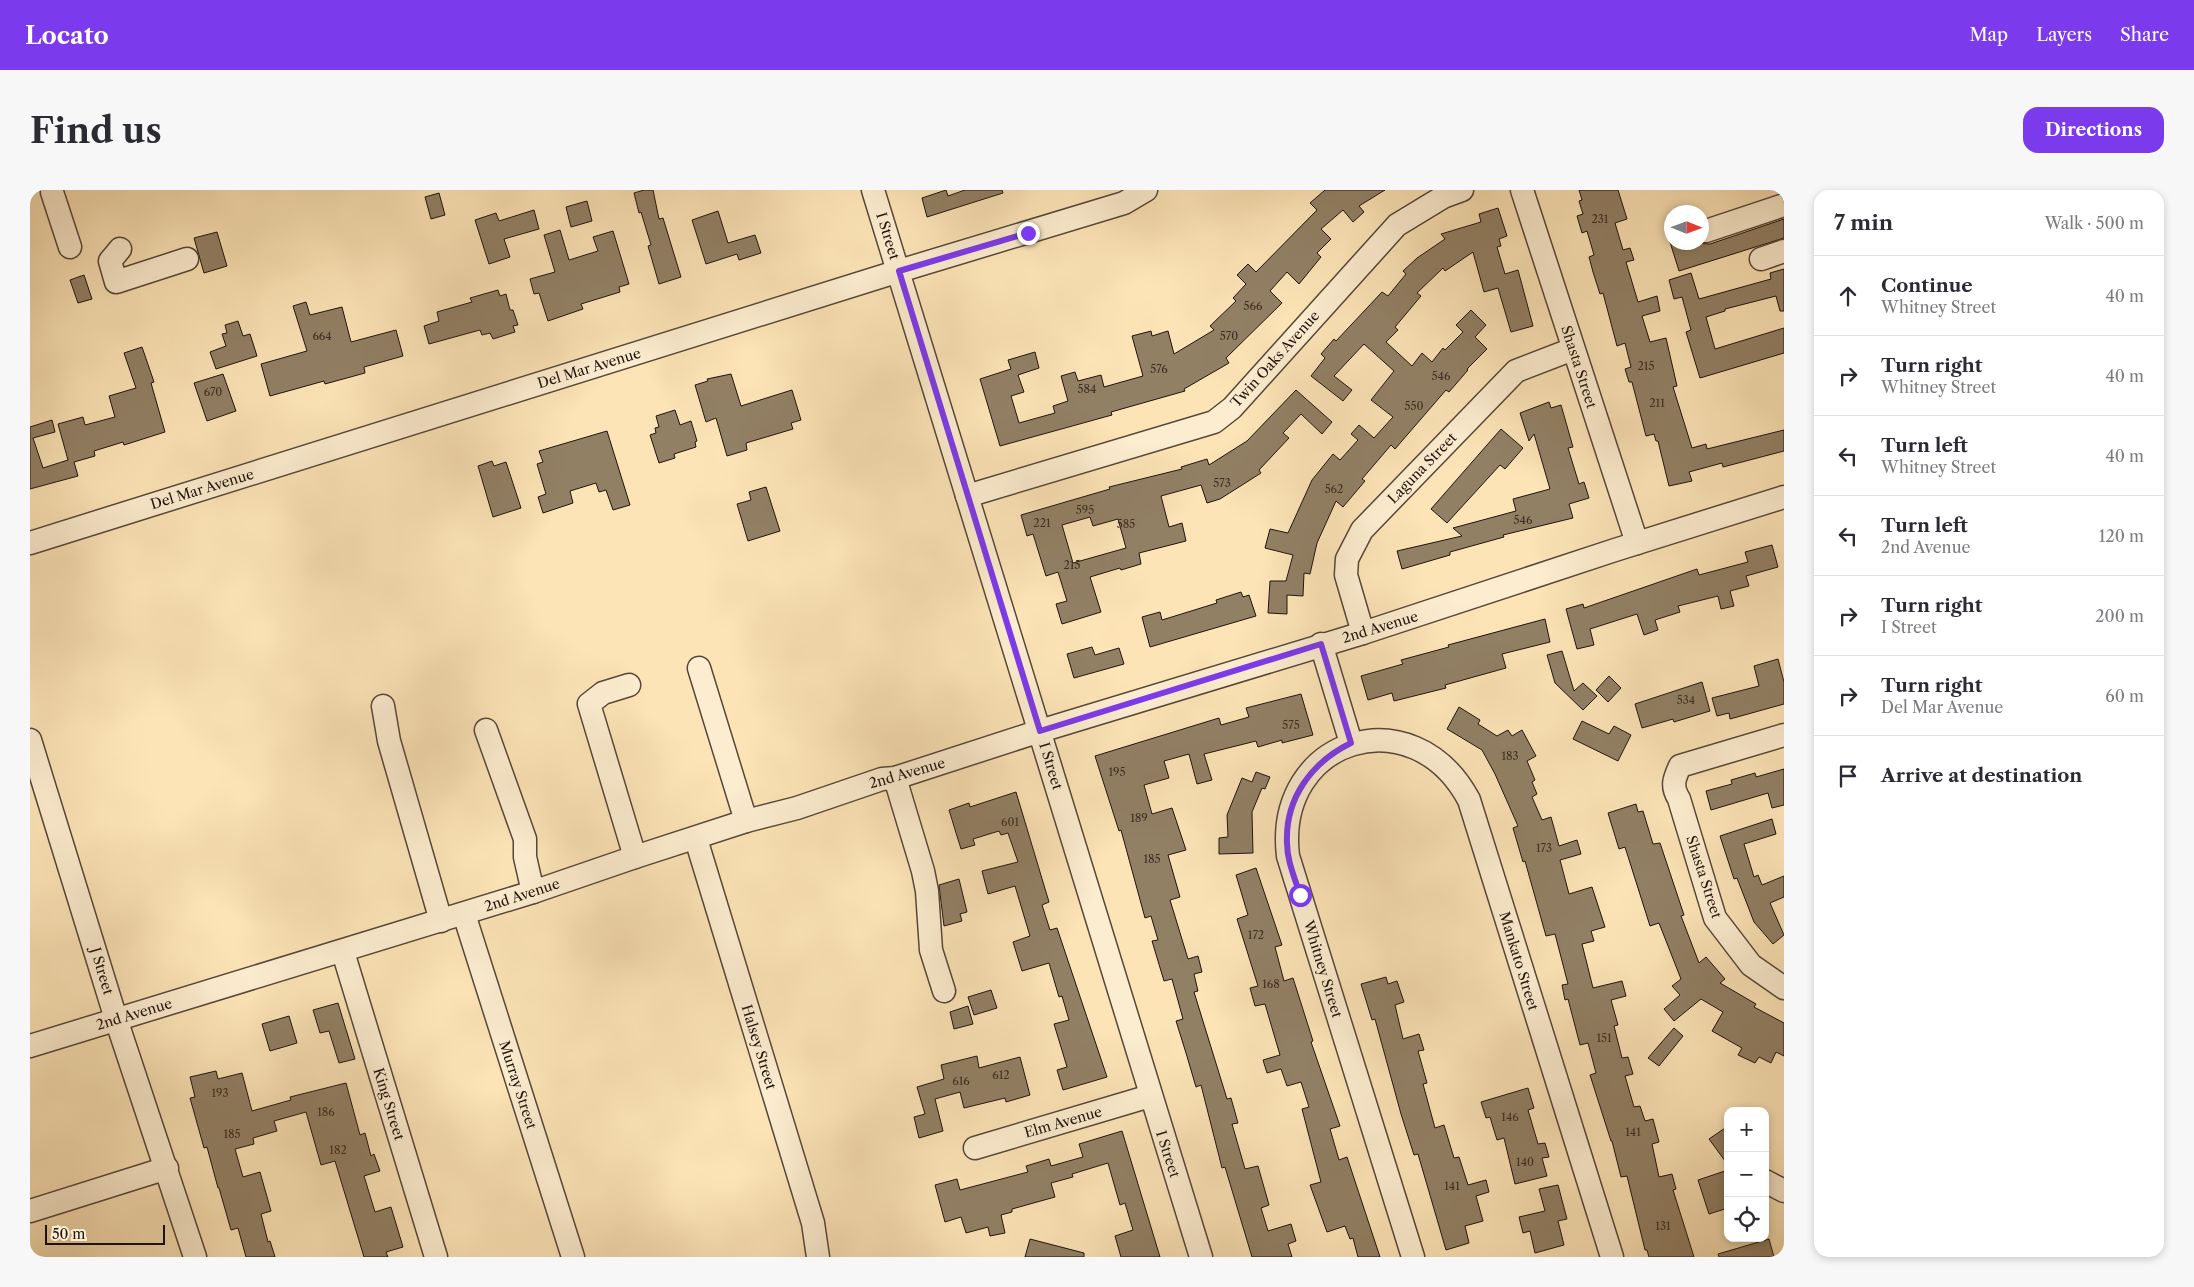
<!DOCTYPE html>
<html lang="en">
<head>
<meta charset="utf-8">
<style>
	:root { --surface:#fff; --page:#f7f7f7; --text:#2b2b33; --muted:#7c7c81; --line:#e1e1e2; --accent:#7c3aed }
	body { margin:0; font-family:"Libre Caslon Text",serif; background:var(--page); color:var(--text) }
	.controls { position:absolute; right:15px; bottom:15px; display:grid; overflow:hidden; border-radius:10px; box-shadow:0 2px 8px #0003 }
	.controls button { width:45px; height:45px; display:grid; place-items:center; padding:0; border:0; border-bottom:1px solid var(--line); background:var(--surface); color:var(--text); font:25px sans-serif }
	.compass { position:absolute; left:1634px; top:15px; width:45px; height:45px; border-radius:50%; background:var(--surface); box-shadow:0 2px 8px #0003; rotate:91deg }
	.scale { position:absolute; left:15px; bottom:12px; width:120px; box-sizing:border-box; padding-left:5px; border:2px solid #1f130d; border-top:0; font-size:14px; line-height:18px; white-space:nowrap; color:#1f130d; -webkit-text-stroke:4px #fdedd0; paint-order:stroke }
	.stop { position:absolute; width:15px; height:15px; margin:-11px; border:4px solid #7c3aed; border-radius:50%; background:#fff }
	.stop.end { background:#7c3aed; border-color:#fff; box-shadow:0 1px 5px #0008 }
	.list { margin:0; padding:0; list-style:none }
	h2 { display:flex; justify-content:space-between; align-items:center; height:65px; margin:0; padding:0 20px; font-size:21px }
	h2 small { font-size:16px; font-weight:400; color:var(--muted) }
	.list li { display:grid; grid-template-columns:32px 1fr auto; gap:15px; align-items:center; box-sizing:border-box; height:80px; padding:0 20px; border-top:1px solid var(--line) }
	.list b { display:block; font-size:19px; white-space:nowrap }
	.list p { margin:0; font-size:16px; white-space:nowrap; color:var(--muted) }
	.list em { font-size:16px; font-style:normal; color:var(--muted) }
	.icon { flex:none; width:28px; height:28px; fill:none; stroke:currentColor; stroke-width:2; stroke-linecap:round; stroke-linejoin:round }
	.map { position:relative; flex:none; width:1754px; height:1067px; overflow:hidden; border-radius:15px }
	header { display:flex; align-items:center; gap:30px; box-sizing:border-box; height:70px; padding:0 25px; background:var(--accent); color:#fff }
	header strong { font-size:24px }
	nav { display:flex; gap:28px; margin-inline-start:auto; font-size:18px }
	.intro { display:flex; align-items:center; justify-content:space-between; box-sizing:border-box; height:120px; padding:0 30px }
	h1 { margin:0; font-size:35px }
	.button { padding:12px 22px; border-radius:15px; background:var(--accent); color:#fff; font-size:18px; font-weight:700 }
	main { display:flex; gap:30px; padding:0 30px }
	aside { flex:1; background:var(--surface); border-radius:15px; box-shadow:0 2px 8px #0003 }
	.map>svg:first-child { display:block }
</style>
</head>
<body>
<header>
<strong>Locato</strong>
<nav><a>Map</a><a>Layers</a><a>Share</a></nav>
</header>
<div class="intro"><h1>Find us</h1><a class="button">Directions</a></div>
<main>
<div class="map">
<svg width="1754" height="1067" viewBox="0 0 1754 1067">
	<rect width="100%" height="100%" fill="#fce4b7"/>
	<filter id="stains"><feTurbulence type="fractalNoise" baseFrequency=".004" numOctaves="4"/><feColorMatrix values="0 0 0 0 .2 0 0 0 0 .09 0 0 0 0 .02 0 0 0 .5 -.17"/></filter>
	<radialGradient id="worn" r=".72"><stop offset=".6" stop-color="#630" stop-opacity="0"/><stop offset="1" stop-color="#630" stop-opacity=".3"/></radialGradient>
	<g fill="#928065" stroke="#1f130d" fill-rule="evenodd">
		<polygon points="614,0 623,0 629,29 633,28 651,87 629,94 618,56 621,55 611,22 609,23 604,3"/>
		<polygon points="916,0 918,6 935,0 972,0 973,3 897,27 892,8"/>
		<polygon points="1295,0 1355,0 1329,16 1334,22 1323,32 1313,20 1291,39 1301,49 1287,63 1291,67 1269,94 1257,82 1240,101 1252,113 1196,168 1199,173 1154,199 1155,201 1081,222 1082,225 970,256 950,189 981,179 978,170 1005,162 1009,178 988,185 994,202 981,206 989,233 1025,223 1023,216 1038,211 1031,186 1045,182 1048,191 1071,185 1074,197 1113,186 1102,146 1121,141 1122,146 1138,141 1144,164 1184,140 1180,136 1206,111 1203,108 1216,94 1207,85 1218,74 1226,82 1287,20 1280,13"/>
		<polygon points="1549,0 1588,0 1597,29 1585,33 1593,60 1600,58 1604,70 1596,72 1608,112 1627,106 1630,121 1612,126 1620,152 1636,148 1647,196 1643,197 1662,258 1676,254 1677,259 1754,240 1754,261 1693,277 1692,273 1659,282 1662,291 1639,296 1628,251 1626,251 1624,244 1616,246 1602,192 1599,192 1595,179 1601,177 1595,153 1587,156 1573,103 1570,104 1563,82 1559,67 1564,65 1557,41 1552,43 1547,26 1553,24 1549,11 1552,10"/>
		<polygon points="409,3 415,25 401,29 395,7"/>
		<polygon points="557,11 562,31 541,37 536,17"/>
		<polygon points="1468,18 1477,46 1469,49 1471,56 1467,57 1475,84 1488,80 1503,136 1481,142 1468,98 1454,102 1443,62 1415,81 1413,78 1387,103 1391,106 1365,137 1368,140 1356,152 1382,176 1392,163 1402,172 1413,158 1415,160 1433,142 1426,135 1441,120 1456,135 1445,147 1457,159 1437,179 1438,180 1419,202 1416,200 1365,259 1361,255 1332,289 1335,291 1313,317 1306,311 1287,353 1280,384 1274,383 1273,406 1257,405 1257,424 1238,423 1240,391 1256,391 1263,365 1235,358 1240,339 1258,343 1282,290 1303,264 1310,270 1328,250 1321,244 1329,235 1344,248 1363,227 1341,210 1364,181 1334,154 1304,186 1322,200 1313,211 1281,186 1295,168 1291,164 1304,149 1306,151 1352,102 1358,106 1376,84 1373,81 1387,68 1415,49 1411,44 1451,32 1449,24"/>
		<polygon points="504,20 509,39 474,49 480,67 459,74 445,30 466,23 469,31"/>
		<polygon points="688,21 698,53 725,45 731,63 709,70 707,64 676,74 662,30"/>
		<polygon points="1754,29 1754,48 1649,81 1640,52 1680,54"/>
		<polygon points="530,40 539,70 568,61 563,47 583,41 599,94 589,97 590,102 551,114 553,119 518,131 509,103 504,104 500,89 525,82 514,45"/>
		<polygon points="187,42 197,76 174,83 164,48"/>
		<polygon points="1754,79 1754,121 1750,121 1746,106 1695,119 1695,121 1676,127 1685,159 1754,138 1754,163 1670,188 1656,142 1661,140 1652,107 1644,109 1639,90 1661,83 1669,109 1741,89 1740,83"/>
		<polygon points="54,85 62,109 48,113 40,90"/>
		<polygon points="468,100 470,106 476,104 480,120 483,120 488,135 483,136 485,142 463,149 460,143 452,145 450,140 399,154 394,136 409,131 407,122 442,112 440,108"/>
		<polygon points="276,112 280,125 312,117 321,152 366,140 373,166 334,177 335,183 295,194 294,191 240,206 231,174 277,161 263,116"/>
		<polygon points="208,131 213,146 220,144 227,166 186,179 180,162 196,156 192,144 197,143 195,135"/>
		<polygon points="112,157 124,192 121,193 135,242 94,255 93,252 64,261 65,266 44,272 48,286 0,299 0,237 22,230 25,242 3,248 13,278 38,270 28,234 53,227 55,235 85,227 79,206 106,198 94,163"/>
		<polygon points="193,184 206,221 177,231 164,193"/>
		<polygon points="701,184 711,216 762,200 771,230 761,233 763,239 716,253 717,260 697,266 686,228 676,232 665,195 678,191 677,189"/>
		<path d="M1266 200 1302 232 1292 244 1271 224 1253 243 1259 248 1229 280 1231 283 1190 309 1177 313 1171 295 1131 306 1139 337 1152 333 1156 351 1109 363 1111 374 1091 380 1090 378 1060 387 1071 422 1032 434 1026 414 1037 411 1028 382 1016 386 1003 344 997 346 991 325 1080 299 1079 297 1152 279 1151 277 1177 269 1179 275 1217 251ZM1060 327 1063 336 1088 329 1096 358 1043 373 1032 335Z"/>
		<polygon points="1519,212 1521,218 1531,215 1543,257 1538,258 1549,294 1554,292 1559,308 1539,314 1543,328 1473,345 1474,347 1420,362 1420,365 1372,379 1367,361 1432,346 1423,338 1486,321 1483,309 1520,299 1504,244 1499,251 1490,223"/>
		<polygon points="645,220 650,235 661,231 667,251 665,252 666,257 644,264 645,268 629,273 620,245 626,243 625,238 629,237 626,226"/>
		<polygon points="1471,239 1493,258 1475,279 1470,275 1417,333 1401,319"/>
		<polygon points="577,241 600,315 583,320 576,300 569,302 566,293 540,301 543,313 513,323 508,307 516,304 507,274 513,272 509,261"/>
		<polygon points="462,271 464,276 476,272 491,318 463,327 448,276"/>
		<polygon points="736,297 750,341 718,351 707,314 721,310 719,302"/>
		<polygon points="1742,355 1748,377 1716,386 1719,396 1700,401 1704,416 1691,419 1688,406 1648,416 1650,422 1625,430 1628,440 1614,445 1607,424 1560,439 1564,455 1547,459 1536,419 1553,414 1554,418 1667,379 1669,385 1718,372 1715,362"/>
		<polygon points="1211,402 1213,407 1219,405 1226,426 1120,457 1112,427 1130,422 1132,430 1187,413 1186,410"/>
		<polygon points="1515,429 1520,452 1472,464 1476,478 1415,495 1416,498 1364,511 1362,503 1338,510 1331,486 1373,474 1371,470 1419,457 1418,455"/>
		<polygon points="1062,457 1065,465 1089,458 1094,474 1044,488 1037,464"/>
		<polygon points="1532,461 1544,501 1553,493 1567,506 1553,520 1525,493 1517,465"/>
		<polygon points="1748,469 1754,492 1754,514 1700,529 1699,523 1687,526 1682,508 1729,496 1724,476"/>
		<polygon points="1579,486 1591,498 1578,512 1566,500"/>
		<polygon points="1672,492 1680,521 1644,532 1643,529 1612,538 1605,514"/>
		<polygon points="1271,504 1283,545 1252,553 1252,550 1228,557 1226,551 1174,564 1182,590 1167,594 1159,564 1134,571 1139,588 1114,595 1122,624 1142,618 1156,660 1138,665 1150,707 1140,710 1158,769 1168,766 1172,782 1164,784 1168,801 1164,802 1197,909 1201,908 1208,933 1202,934 1215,979 1228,976 1239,1015 1231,1018 1238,1041 1261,1034 1266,1051 1258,1054 1262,1067 1222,1067 1195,977 1192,978 1171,895 1166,897 1156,863 1146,831 1153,829 1142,789 1134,791 1122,751 1128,750 1121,726 1115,728 1091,640 1089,641 1065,566 1189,528 1191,535 1219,527 1216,518"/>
		<polygon points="1429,517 1450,530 1448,534 1467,546 1478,540 1482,546 1492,540 1506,566 1497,571 1505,590 1502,592 1507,604 1502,607 1512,630 1521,627 1529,656 1547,650 1551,664 1530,670 1539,704 1562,697 1575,737 1561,741 1564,751 1552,754 1563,798 1592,791 1596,806 1581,810 1588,835 1584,836 1592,868 1598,867 1603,884 1595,886 1604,917 1610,916 1615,931 1623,929 1629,952 1622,954 1629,987 1642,984 1646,999 1643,1000 1664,1067 1619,1067 1617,1060 1615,1060 1597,986 1591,987 1582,951 1581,951 1560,885 1566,883 1558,853 1550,855 1538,809 1535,810 1532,795 1538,794 1525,744 1516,746 1495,671 1493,672 1483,638 1488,636 1465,584 1452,560 1417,539"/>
		<polygon points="1552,531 1579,544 1584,536 1601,545 1588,571 1543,549"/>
		<polygon points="1754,579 1754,615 1742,618 1738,603 1681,620 1676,601 1702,594 1701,590 1725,583 1726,587"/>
		<polygon points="1226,582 1240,587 1235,599 1232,598 1222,622 1223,663 1189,664 1189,648 1198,647 1197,625 1212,588 1222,592"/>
		<polygon points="986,602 1019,712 1012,715 1020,740 1027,738 1077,887 1033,900 1027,880 1037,877 1024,834 1039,830 1032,806 1029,807 1019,773 992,781 983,752 1000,746 985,696 958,704 952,681 988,672 978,643 971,645 969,641 943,649 945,655 931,659 919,620 939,613 940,617"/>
		<polygon points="1606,614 1608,622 1613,621 1623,654 1630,653 1654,725 1651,726 1669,773 1676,767 1695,789 1690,793 1726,814 1724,817 1754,833 1754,866 1746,862 1741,873 1729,867 1725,873 1708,865 1712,858 1682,841 1693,822 1671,809 1644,831 1634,819 1650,805 1642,796 1651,789 1629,733 1620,736 1595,657 1589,659 1578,623"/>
		<polygon points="1742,629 1746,644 1714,654 1724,687 1728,685 1732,695 1754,686 1754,707 1740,713 1754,745 1743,754 1724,732 1707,688 1704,689 1690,646"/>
		<polygon points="1226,678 1252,755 1245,757 1254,791 1263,788 1283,851 1281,852 1310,936 1300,939 1309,970 1317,967 1350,1067 1328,1067 1323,1048 1320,1049 1315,1036 1297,1042 1280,995 1291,992 1272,919 1279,917 1271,892 1257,896 1251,879 1237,883 1233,870 1250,865 1235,814 1225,816 1220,798 1228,796 1207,729 1218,725 1206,685"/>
		<polygon points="929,689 937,722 930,724 932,731 914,736 909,695"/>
		<polygon points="1356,787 1358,794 1367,791 1374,812 1365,815 1373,849 1389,844 1394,860 1388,861 1397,893 1393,894 1405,938 1414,935 1424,968 1429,967 1438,995 1456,990 1459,1002 1446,1006 1453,1031 1435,1036 1439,1053 1416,1060 1388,964 1384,965 1371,924 1345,829 1342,830 1331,794"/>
		<polygon points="961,800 967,818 944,825 938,807"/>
		<polygon points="308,813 325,869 309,873 299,841 290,843 283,820"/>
		<polygon points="938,816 943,834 924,839 920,822"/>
		<polygon points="259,826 267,853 240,861 232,834"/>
		<polygon points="1644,838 1653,846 1629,876 1618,868"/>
		<polygon points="947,866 949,878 990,867 1000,905 976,912 975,908 934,918 930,902 905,909 913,941 889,948 884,927 895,924 887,897 914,889 911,875"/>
		<polygon points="186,881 188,889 212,883 222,921 261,910 260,907 316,893 330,945 335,943 341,966 344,964 350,981 334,986 345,1022 361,1017 373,1057 356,1062 358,1067 334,1067 305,971 291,975 276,922 244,931 247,941 223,948 224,954 205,959 213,987 230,982 241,1021 231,1024 238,1052 240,1051 245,1067 216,1067 208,1038 201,1040 189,998 188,998 177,957 174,958 160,908 165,907 160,887"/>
		<polygon points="1498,898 1504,918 1498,920 1508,954 1515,953 1519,967 1512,968 1517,986 1485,994 1474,948 1467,950 1460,927 1456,928 1451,912"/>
		<polygon points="1698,936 1698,975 1679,949"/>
		<polygon points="1092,941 1130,1067 1091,1067 1085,1046 1103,1040 1095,1013 1090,1015 1078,973 1042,984 1043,987 1021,993 1025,1007 982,1019 982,1022 971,1025 975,1043 960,1046 958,1037 936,1043 931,1027 915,1032 905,995 927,989 930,1000 998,982 996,976 1019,969 1021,976 1053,967 1049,954"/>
		<polygon points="1698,980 1698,1018 1679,1024 1668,990"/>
		<polygon points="1528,995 1537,1029 1528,1031 1534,1055 1505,1063 1500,1041 1493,1043 1489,1027 1515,1021 1509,999"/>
		<polygon points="1000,1049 1054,1063 1054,1067 995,1067"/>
		<polygon points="1739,1049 1744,1067 1689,1067 1688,1064"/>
	</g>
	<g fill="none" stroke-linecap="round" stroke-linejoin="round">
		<defs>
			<g id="minor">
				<polyline points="843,0 1171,1067"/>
				<polyline points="1492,0 1607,353"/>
				<polyline points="22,2 40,57"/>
				<polyline points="1676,41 1754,15"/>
				<polyline points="90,59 80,71 86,92 157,69"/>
				<polyline points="1731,69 1754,61"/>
				<polyline points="937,306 1184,232 1202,218 1367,35 1413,7 1432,0"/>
				<polyline points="0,353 869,81 1094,13 1116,0"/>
				<polyline points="1333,443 1316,385 1317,369 1332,340 1486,181 1543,159"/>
				<polyline points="1291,454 1321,553"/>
				<polyline points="669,478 716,631"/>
				<polyline points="599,495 573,503 559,514 605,667"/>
				<polyline points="353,516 359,551 411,731"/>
				<polyline points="456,540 495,649 495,667 503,702"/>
				<path d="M1754 545 1650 576C1644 589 1641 596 1649 609L1685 728 1721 775 1754 798"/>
				<polyline points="0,550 86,829 165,1067"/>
				<polyline points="865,588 893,681 897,701 901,760 914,801"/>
				<polyline points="666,649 783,1033 788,1067"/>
				<polyline points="434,724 543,1067"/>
				<polyline points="313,762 406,1067"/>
				<polyline points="0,856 503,702 605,667 716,631 767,618 852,589 865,588 1010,541 1333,443 1585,360 1754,307"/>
				<polyline points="945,958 1120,906"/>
				<polyline points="1735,991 1754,1001"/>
				<polyline points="0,1021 137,978"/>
				<path d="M1383 1067 1258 666C1244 548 1383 505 1439 610L1582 1067"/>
			</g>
		</defs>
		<use href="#minor" stroke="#564738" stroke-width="25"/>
		<use href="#minor" stroke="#fdedd0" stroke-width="22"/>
	</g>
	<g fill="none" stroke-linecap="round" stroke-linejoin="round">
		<path stroke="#7c3aed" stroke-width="6" d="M998 43 869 81 1010 541 1291 454 1321 553C1282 572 1255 608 1257 653 1257 671 1265 688 1270 705"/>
	</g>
	<g text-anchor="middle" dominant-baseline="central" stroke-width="4" stroke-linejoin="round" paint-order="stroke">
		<g font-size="11" fill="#3c2e23">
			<text x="1570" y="29">231</text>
			<text x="1223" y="116">566</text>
			<text x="292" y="146">664</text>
			<text x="1199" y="146">570</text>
			<text x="1616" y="176">215</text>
			<text x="1129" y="179">576</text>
			<text x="1411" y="186">546</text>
			<text x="1057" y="199">584</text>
			<text x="183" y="202">670</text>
			<text x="1627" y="213">211</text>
			<text x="1384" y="216">550</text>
			<text x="1192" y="293">573</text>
			<text x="1304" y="299">562</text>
			<text x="1055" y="320">595</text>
			<text x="1493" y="330">546</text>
			<text x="1012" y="333">221</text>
			<text x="1096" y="334">585</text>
			<text x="1042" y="375">215</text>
			<text x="1656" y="510">534</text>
			<text x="1261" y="535">575</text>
			<text x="1480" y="566">183</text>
			<text x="1087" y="582">195</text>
			<text x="1109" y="628">189</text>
			<text x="980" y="632">601</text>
			<text x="1514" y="658">173</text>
			<text x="1122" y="669">185</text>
			<text x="1226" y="745">172</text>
			<text x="1241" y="794">168</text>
			<text x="1574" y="848">151</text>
			<text x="971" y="885">612</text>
			<text x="931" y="891">616</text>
			<text x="190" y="903">193</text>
			<text x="296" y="922">186</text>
			<text x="1480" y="927">146</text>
			<text x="1603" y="942">141</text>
			<text x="202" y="944">185</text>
			<text x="308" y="960">182</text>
			<text x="1495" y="972">140</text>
			<text x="1422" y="996">141</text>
			<text x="1633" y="1036">131</text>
		</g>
		<g font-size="14" fill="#1f130d" stroke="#fdedd0">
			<text transform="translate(858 46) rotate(73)">I Street</text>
			<text transform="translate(1245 169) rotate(-48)">Twin Oaks Avenue</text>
			<text transform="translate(1549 177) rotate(72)">Shasta Street</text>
			<text transform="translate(559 178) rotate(-17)">Del Mar Avenue</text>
			<text transform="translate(1392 278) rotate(-46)">Laguna Street</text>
			<text transform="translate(172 299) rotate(-17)">Del Mar Avenue</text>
			<text transform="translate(1350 437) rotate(-17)">2nd Avenue</text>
			<text transform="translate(1021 576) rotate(73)">I Street</text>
			<text transform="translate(877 583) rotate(-16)">2nd Avenue</text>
			<text transform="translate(1674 687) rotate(72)">Shasta Street</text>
			<text transform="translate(492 705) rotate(-18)">2nd Avenue</text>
			<text transform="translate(1489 771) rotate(73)">Mankato Street</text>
			<text transform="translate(1293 779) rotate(73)">Whitney Street</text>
			<text transform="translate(72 781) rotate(73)">J Street</text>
			<text transform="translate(104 824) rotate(-17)">2nd Avenue</text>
			<text transform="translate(729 857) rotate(73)">Halsey Street</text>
			<text transform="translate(488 895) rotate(72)">Murray Street</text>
			<text transform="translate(359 914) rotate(73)">King Street</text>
			<text transform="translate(1033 932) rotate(-16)">Elm Avenue</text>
			<text transform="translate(1138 964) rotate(72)">I Street</text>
		</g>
	</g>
	<rect width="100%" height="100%" filter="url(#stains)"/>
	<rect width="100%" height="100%" fill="url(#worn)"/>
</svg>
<div class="controls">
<button>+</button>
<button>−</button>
<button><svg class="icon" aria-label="locate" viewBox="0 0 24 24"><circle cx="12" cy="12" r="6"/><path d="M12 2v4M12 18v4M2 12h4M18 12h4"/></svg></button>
</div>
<svg class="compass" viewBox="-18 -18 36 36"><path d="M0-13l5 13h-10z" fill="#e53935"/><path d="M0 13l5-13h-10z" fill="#7c7c81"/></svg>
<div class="scale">50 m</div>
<div class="stop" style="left:1270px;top:705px"></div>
<div class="stop end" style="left:998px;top:43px"></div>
</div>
<aside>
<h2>7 min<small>Walk · 500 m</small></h2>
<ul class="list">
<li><svg class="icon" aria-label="ahead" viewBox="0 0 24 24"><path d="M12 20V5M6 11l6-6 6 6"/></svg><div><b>Continue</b><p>Whitney Street</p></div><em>40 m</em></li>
<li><svg class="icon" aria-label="right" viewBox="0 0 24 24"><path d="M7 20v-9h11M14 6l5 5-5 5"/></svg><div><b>Turn right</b><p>Whitney Street</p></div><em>40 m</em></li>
<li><svg class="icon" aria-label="left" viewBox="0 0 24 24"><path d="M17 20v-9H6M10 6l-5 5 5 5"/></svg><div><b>Turn left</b><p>Whitney Street</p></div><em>40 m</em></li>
<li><svg class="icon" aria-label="left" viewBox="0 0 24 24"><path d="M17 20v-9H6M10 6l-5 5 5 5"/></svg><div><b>Turn left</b><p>2nd Avenue</p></div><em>120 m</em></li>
<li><svg class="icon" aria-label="right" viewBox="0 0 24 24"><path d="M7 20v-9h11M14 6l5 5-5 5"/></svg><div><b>Turn right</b><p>I Street</p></div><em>200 m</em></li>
<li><svg class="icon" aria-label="right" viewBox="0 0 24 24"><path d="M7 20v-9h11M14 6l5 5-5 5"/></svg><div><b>Turn right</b><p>Del Mar Avenue</p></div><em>60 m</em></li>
<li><svg class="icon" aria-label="arrive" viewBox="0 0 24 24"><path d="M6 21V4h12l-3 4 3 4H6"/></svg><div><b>Arrive at destination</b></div></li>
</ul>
</aside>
</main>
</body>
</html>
